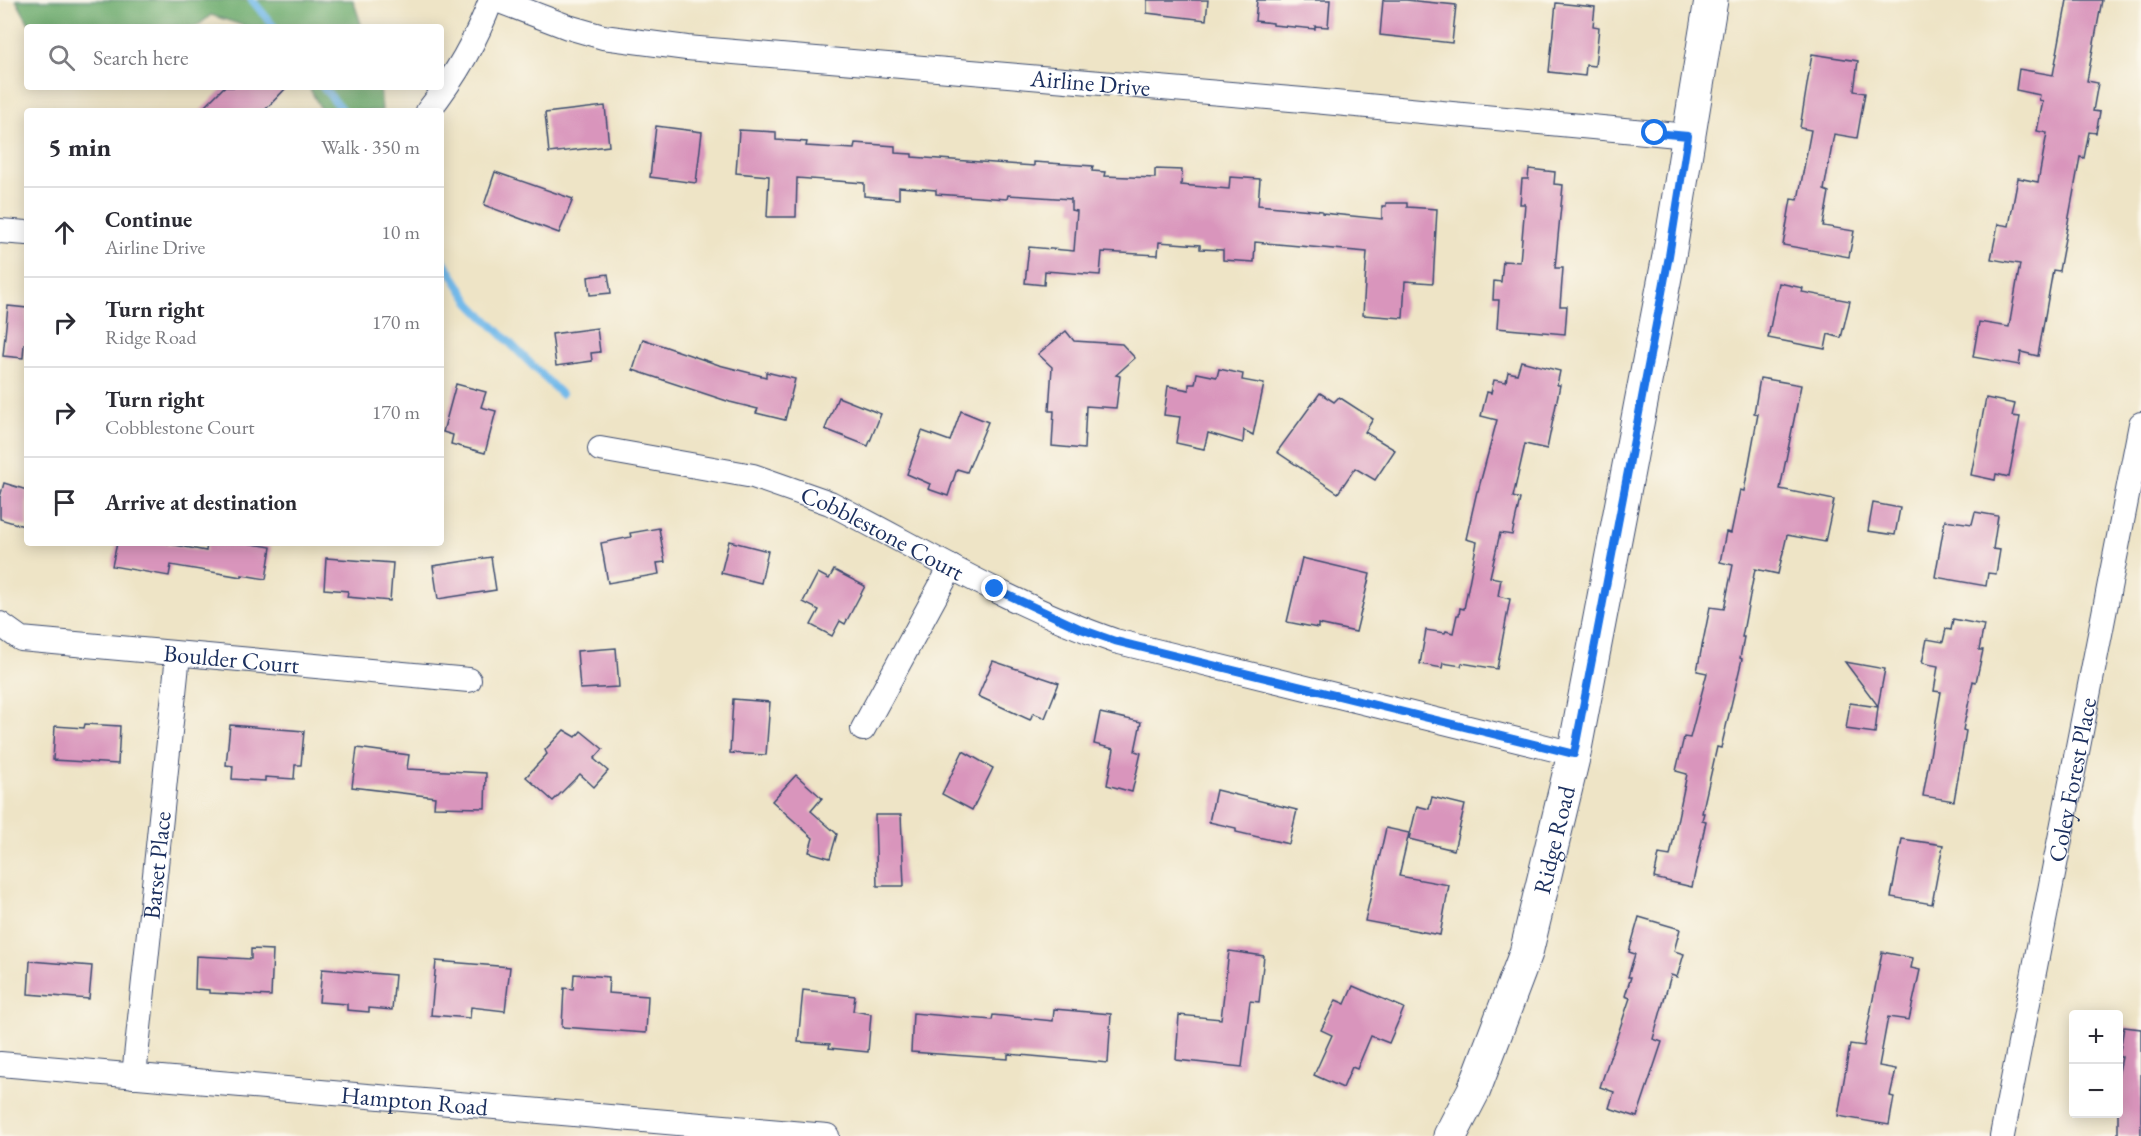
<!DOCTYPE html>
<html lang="en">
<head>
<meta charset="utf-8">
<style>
	:root { --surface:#fff; --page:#f7f7f7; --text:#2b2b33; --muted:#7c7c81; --line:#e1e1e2 }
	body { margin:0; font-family:"EB Garamond",serif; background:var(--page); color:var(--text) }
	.controls { position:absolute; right:18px; bottom:18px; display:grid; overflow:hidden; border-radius:6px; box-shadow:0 3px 15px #0003 }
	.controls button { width:54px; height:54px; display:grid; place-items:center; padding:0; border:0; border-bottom:2px solid var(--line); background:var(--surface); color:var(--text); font:30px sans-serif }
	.stop { position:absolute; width:18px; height:18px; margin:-14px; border:4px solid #1a73e8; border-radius:50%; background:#fff }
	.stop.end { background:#1a73e8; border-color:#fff; box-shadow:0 2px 6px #0008 }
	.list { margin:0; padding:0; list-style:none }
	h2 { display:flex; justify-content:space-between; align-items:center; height:78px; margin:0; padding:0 24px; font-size:26px }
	h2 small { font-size:20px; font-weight:400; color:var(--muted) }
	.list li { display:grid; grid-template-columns:39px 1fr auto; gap:18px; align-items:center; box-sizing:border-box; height:90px; padding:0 24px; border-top:2px solid var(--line) }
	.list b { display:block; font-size:22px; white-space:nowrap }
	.list p { margin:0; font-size:20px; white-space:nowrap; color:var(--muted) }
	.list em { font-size:20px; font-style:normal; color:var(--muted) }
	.icon { flex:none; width:33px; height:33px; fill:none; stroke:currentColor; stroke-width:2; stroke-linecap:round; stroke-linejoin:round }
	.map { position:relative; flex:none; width:2141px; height:1136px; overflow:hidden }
	.search { position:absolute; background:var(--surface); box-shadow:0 3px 15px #0003; left:24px; top:24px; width:420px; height:66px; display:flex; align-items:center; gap:15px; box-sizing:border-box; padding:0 21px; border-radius:6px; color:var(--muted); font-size:22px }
	.panel { position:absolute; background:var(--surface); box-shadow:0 3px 15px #0003; left:24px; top:108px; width:420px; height:438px; border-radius:6px }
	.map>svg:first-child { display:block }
</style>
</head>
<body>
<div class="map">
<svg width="2141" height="1136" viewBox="0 0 2141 1136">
	<rect width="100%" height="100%" fill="#fbf7ec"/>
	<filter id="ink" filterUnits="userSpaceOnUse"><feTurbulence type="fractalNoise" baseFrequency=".0167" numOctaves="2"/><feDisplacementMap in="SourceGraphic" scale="12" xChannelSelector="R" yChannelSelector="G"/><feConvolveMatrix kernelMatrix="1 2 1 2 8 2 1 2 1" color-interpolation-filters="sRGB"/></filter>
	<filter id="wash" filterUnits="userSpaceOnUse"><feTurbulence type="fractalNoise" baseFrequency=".008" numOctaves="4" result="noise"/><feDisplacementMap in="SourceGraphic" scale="24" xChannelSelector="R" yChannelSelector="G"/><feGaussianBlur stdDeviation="1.35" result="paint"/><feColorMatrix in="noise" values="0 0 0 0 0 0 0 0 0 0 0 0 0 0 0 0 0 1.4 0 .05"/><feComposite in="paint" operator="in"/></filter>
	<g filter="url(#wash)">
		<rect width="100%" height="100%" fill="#eee4c6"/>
		<g fill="#6cab6d" stroke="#446d66" stroke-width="1.5">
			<polygon points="16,0 353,0 362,27 248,27 211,15 196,27 31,27"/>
			<polygon points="309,87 380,87 382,111 322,111"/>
		</g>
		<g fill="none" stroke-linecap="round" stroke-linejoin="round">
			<g stroke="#73baea" stroke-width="8">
				<polyline points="252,0 274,27"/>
				<polyline points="323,87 343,111"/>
				<polyline points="441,257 471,304 561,394"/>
			</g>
		</g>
		<g id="blocks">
			<g fill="#d995bc">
				<polygon points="1147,0 1208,0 1206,20 1147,13"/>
				<polygon points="1257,0 1330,0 1328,27 1315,26 1315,29 1273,25 1273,23 1255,21"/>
				<polygon points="1383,0 1406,0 1456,5 1452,43 1380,35"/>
				<polygon points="2067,0 2102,0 2087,81 2098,83 2093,111 2100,112 2096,133 2089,132 2084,158 2080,157 2059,271 2053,270 2038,356 2021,352 2019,365 1973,357 1979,322 2009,327 2020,264 1991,259 1998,224 2009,226 2018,178 2038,182 2047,133 2037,131 2043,101 2039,100 2040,95 2016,90 2019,69 2053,75"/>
				<polygon points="1556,3 1595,7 1593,26 1599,27 1595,66 1586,65 1585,76 1549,72"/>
				<polygon points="1812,54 1858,61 1854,91 1865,93 1857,138 1834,134 1824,190 1829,192 1823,226 1854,231 1849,257 1783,245 1791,199 1798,200 1811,130 1800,128"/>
				<polygon points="224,87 287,87 264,111 200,111"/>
				<polygon points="605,106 609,146 549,153 545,113"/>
				<polygon points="656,126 702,132 696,183 650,177"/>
				<polygon points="739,130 776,132 776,140 807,142 806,146 854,149 855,143 895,146 895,153 912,154 912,157 1034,166 1034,162 1093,166 1092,171 1105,172 1104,176 1155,178 1155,169 1182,170 1181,185 1229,189 1230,177 1260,179 1258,205 1322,211 1322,213 1382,219 1382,206 1386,206 1386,203 1407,203 1407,207 1437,209 1433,283 1405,281 1403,318 1363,315 1367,252 1255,242 1254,262 1223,260 1223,250 1200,249 1200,245 1159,242 1158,255 1102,252 1100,275 1045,271 1044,285 1025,283 1029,247 1074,251 1077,211 1071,210 1071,199 1008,195 1007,199 936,194 936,190 899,187 899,199 864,196 864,183 797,178 796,217 767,217 769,176 736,173"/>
				<polygon points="1529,169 1555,172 1554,184 1563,185 1555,268 1563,268 1560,306 1567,306 1565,334 1497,328 1499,300 1493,300 1494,281 1501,282 1503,261 1520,262 1525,204 1520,204 1522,179 1528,179"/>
				<polygon points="495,172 573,199 559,233 484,205"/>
				<polygon points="608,274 611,293 590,295 588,277"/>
				<polygon points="1779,283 1803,288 1802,292 1850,301 1841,338 1828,334 1825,349 1768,338"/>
				<polygon points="8,306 27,308 27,344 24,344 23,358 3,356"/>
				<polygon points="597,328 600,352 591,353 592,361 556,366 552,334"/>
				<polygon points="1066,331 1074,341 1122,344 1135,358 1116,375 1120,376 1116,408 1086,406 1084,449 1052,446 1054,411 1049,411 1052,367 1038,354"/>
				<polygon points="643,339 719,365 766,377 766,372 795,379 785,420 756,413 758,409 730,402 633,370"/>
				<polygon points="1521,361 1560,371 1557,385 1560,385 1547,449 1525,444 1513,497 1520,499 1512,535 1500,533 1490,577 1501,579 1498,596 1510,599 1497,669 1462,663 1461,666 1443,663 1442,668 1420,664 1426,630 1445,633 1446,631 1453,633 1457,615 1459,615 1460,608 1464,609 1477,542 1466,539 1477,491 1478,491 1497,420 1481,416 1487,392 1491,393 1494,380 1506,382 1508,372 1517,374"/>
				<polygon points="1219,369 1243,374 1242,380 1264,384 1253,435 1244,430 1243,443 1208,433 1204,449 1176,443 1180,417 1164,415 1168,386 1189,390 1189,384 1195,384 1197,373 1217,377"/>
				<polygon points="1760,378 1801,385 1780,489 1834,500 1825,542 1787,535 1778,574 1755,569 1742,637 1744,637 1740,658 1742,659 1721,748 1717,747 1702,813 1704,813 1702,820 1706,821 1692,887 1654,878 1659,854 1670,856 1687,774 1676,771 1684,737 1690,738 1707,673 1697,671 1710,607 1724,609 1733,565 1720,562 1726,532 1731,533 1740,490 1744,491 1758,414 1754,413"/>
				<polygon points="456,384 486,392 481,407 496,411 485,453 451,444 453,435 443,432"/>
				<polygon points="1320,393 1334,402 1339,397 1373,419 1365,432 1395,450 1375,480 1355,468 1338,493 1277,452"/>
				<polygon points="838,397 881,414 868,446 825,429"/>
				<polygon points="1986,398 2015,404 2012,416 2020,417 2009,477 1996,474 1995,480 1971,475"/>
				<polygon points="961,411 988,422 967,472 957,469 948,496 928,489 930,484 907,474 922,431 950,441"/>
				<polygon points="4,483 27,490 27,527 0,519 0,497"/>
				<polygon points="1873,503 1900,508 1895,535 1868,531"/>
				<polygon points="1975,512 1998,516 1993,549 2000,550 1996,574 1988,573 1986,586 1935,577 1945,520 1972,524"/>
				<polygon points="659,528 665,562 657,563 659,574 608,583 601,543 631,537 630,533"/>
				<polygon points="729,541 768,551 761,583 721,573"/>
				<polygon points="117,543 165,543 206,551 207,543 247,543 271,547 266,579 242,575 242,577 171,565 169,576 112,566"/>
				<polygon points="491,557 496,590 438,599 433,566"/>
				<polygon points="326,558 393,563 390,601 347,597 348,591 324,589"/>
				<polygon points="1302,558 1370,574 1356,632 1318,624 1318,628 1287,622"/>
				<polygon points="834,570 865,586 845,624 840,621 832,636 811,625 819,610 803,602 818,573 829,579"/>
				<polygon points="1953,619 1984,625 1979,650 1983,650 1976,682 1973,681 1963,730 1966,731 1954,801 1923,796 1941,692 1934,691 1938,666 1922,663 1927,639 1943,642 1946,629 1951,630"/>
				<polygon points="616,648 619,687 580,689 577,651"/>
				<polygon points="993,661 1059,683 1045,718 1033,713 1030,720 978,696"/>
				<polygon points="1845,662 1885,669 1878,706"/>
				<polygon points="733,699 770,702 766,755 730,753"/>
				<polygon points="1850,703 1878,707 1875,733 1846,729"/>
				<polygon points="1100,713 1141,722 1135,751 1141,753 1132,792 1107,785 1114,749 1094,744"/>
				<polygon points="85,724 120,726 118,764 53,760 55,726 84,728"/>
				<polygon points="230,725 304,731 301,765 295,765 294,779 265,777 265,781 232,779 233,766 226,765"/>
				<polygon points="564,730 576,737 581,731 603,749 594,759 608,771 594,787 580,774 553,801 526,777 547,754 545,750"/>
				<polygon points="357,748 409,755 407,769 486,773 485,808 434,807 435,797 352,787"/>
				<polygon points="963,751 993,768 972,810 942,794"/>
				<polygon points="796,775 822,798 811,811 837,834 830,858 809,852 813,838 772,801"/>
				<polygon points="1216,790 1297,810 1289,844 1236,832 1236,828 1209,822"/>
				<polygon points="1432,797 1465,805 1454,850 1409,839 1417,806 1429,809"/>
				<polygon points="875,815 901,815 904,886 877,886"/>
				<polygon points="1386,828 1409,833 1399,876 1449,885 1440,935 1365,921"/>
				<polygon points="1902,839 1943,845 1932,904 1891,897"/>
				<polygon points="1639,917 1680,929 1674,951 1684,954 1677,977 1671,975 1653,1039 1662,1042 1637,1117 1609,1108 1614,1092 1600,1087 1630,998 1625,996 1631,977 1628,977 1635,954 1629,952"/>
				<polygon points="251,949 273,950 271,996 209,993 209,990 195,989 196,956 251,959"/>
				<polygon points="1229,951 1264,956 1259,1002 1250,1001 1242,1067 1176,1060 1179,1015 1221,1019"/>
				<polygon points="1882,952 1913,958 1911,968 1920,970 1909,1020 1888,1017 1879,1066 1896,1069 1890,1096 1894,1097 1889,1125 1838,1116 1850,1044 1864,1046"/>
				<polygon points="30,961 92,966 89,999 28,994"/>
				<polygon points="436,961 510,967 505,1011 471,1007 470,1018 431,1015"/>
				<polygon points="322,969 395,975 392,1010 369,1008 369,1012 347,1010 347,1004 319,1002"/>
				<polygon points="574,974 609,977 608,993 648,996 646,1033 562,1027 564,988 573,989"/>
				<polygon points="1353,986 1404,1008 1389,1043 1371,1036 1357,1069 1352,1067 1343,1088 1314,1075 1332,1035 1321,1030 1336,1000 1345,1004"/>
				<polygon points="803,990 855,996 853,1011 871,1014 868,1052 829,1048 830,1044 798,1042"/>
				<polygon points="1054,1009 1111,1014 1108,1063 1008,1054 1008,1059 911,1052 913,1013 992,1020 993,1015 1053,1021"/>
				<polygon points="2124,1027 2141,1029 2141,1136 2118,1136 2118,1077 2122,1057 2119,1057"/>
			</g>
		</g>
	</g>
	<g filter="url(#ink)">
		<use href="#blocks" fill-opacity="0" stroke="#3b4a6e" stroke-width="1.5"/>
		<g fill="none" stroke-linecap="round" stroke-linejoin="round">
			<defs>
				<g id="street">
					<path id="s1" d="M497 0 568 27 603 37 687 48 1303 100 1688 136"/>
					<path d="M428 111C455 77 476 41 491 0"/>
					<polyline points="0,231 27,233"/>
					<path id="s2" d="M600 449 753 476 830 503C924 551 1015 607 1115 641L1574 754"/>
					<path id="s3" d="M0 624 21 639 469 680"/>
					<polyline points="863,729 951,567"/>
					<path id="s4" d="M0 1064 827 1136"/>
					<path id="s5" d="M134 1076 178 655"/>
					<path id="s6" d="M2002 1136 2141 424"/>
				</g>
				<g id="secondary">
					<path id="s7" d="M1450 1136 1474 1090 1526 953 1574 754 1669 256 1711 0"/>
				</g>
			</defs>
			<use href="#street" stroke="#3b4a6e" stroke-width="26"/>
			<use href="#secondary" stroke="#3b4a6e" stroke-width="35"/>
			<use href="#street" stroke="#fff" stroke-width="24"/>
			<use href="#secondary" stroke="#fff" stroke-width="33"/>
		</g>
	</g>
	<g fill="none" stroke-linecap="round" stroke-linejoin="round" filter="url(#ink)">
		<polyline stroke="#1a73e8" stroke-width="8" points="995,589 1081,629 1115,641 1574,754 1669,256 1688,136 1655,133"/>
	</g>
	<g text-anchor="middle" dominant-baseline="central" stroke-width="6" stroke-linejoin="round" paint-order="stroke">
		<g font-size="24" fill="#1b2f5e" stroke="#fbf7ec">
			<text stroke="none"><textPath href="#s1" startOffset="602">Airline Drive</textPath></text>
			<text stroke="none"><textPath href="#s2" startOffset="297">Cobblestone Court</textPath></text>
			<text stroke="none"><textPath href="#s3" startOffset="237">Boulder Court</textPath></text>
			<text stroke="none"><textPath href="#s6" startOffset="363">Coley Forest Place</textPath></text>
			<text stroke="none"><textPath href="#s7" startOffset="315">Ridge Road</textPath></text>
			<text stroke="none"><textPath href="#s5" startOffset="212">Barset Place</textPath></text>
			<text stroke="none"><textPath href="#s4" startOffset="416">Hampton Road</textPath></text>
		</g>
	</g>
</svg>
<div class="controls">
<button>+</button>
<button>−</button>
</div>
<div class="stop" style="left:1655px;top:133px"></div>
<div class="stop end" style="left:995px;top:589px"></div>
<div class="search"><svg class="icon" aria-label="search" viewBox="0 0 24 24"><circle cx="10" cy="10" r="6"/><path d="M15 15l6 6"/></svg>Search here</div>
<section class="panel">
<h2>5 min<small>Walk · 350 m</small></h2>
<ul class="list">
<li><svg class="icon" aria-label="ahead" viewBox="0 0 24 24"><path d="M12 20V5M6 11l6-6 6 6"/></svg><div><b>Continue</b><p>Airline Drive</p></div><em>10 m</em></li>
<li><svg class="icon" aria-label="right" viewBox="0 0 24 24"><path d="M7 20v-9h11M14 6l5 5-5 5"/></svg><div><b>Turn right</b><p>Ridge Road</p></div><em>170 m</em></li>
<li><svg class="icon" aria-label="right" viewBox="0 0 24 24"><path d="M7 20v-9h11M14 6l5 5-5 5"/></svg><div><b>Turn right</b><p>Cobblestone Court</p></div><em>170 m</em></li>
<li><svg class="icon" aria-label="arrive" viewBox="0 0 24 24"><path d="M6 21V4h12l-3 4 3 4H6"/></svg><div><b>Arrive at destination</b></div></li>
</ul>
</section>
</div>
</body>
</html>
